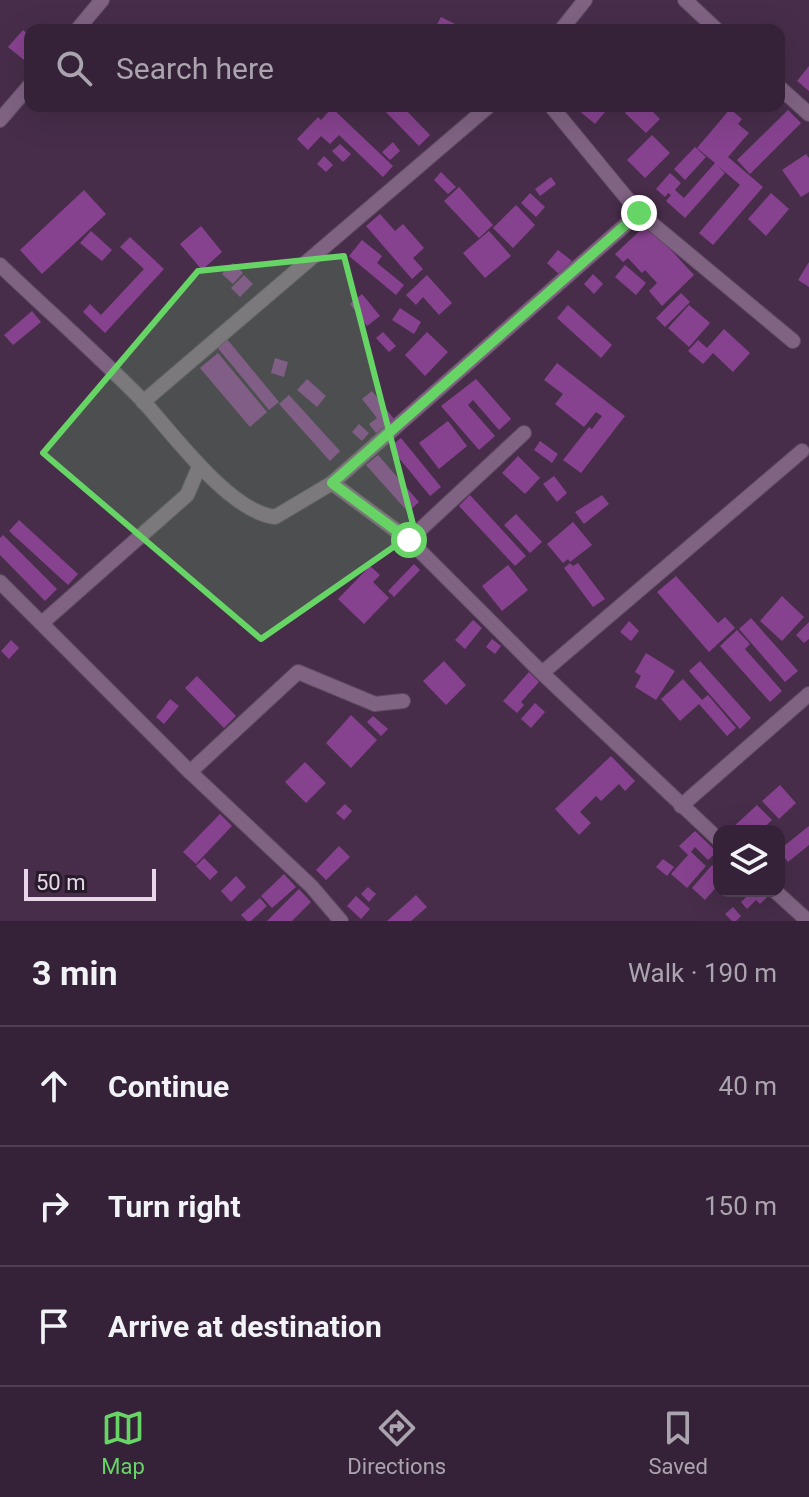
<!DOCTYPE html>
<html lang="en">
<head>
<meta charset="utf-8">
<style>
	:root { --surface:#352238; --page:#402f43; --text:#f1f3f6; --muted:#aaa4ae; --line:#4f3f53; --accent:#67d466 }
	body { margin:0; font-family:Roboto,sans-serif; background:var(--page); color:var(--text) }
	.controls { position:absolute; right:24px; bottom:24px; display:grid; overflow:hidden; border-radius:16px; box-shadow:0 8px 32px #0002 }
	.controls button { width:72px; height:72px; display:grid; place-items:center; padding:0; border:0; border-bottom:2px solid var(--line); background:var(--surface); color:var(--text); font:40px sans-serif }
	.scale { position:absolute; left:24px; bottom:20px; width:132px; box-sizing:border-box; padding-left:8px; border:4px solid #e7d7e9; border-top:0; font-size:22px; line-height:28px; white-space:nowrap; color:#e7d7e9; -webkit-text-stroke:6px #261b28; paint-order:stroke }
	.stop { position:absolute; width:24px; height:24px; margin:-18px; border:6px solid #67d466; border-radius:50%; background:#fff }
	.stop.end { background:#67d466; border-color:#fff; box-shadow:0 2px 8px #0008 }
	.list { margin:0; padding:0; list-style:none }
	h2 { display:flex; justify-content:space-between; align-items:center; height:104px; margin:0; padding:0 32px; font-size:34px }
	h2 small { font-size:26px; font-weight:400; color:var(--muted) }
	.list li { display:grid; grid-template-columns:52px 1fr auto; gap:24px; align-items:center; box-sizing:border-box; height:120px; padding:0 32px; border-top:2px solid var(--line) }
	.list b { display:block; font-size:30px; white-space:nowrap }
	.list em { font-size:26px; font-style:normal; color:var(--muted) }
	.icon { flex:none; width:44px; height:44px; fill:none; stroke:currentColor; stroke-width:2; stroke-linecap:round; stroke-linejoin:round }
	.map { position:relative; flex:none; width:809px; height:921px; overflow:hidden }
	.search { position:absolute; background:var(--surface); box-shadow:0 8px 32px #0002; left:24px; right:24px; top:24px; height:88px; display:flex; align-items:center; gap:20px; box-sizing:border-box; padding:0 28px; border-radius:16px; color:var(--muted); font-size:30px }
	.sheet { height:464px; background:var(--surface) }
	nav { display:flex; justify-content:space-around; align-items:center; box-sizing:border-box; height:112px; border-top:2px solid var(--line); background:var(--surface); font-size:22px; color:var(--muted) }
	nav a { display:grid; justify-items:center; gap:4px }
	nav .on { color:var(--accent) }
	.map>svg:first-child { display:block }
</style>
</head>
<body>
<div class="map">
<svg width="809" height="921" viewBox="0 0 809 921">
	<rect width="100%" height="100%" fill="#472d4a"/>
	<g fill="#87428f">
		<polygon points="441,17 467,30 434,30"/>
		<polygon points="23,30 30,36 30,65 8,47"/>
		<polygon points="809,66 809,91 797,81"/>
		<polygon points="384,106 402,106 430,135 419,146 382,108"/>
		<polygon points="579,106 610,106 595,124 577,109"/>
		<polygon points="632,106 647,106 660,119 646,133 625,113"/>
		<polygon points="332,108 393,166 383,177 339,135 330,144 321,136 308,150 297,139 318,117 321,120"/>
		<polygon points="730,109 742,119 738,124 749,133 728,157 763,187 713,245 699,233 740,185 718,166 725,173 685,218 666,201 671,195 668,193 665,197 656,189 670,173 681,183 675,190 684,198 715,163 697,148"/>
		<polygon points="788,110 801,123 750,174 737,160"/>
		<polygon points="652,135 670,153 645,178 627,160"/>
		<polygon points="393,142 400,151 390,160 382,152"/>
		<polygon points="340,144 351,154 343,162 332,151"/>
		<polygon points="695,147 706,157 685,180 674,169"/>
		<polygon points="806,154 809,158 809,192 801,197 782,170"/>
		<polygon points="324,156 333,165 326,172 317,164"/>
		<polygon points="441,172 456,187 448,194 434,180"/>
		<polygon points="551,177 556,184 540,196 535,189"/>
		<polygon points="459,187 493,225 479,238 444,201"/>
		<polygon points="84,190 106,214 42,274 20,250"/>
		<polygon points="530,193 545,207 536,217 521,203"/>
		<polygon points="771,193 789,209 766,236 748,219"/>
		<polygon points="516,205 535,225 513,248 493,228"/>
		<polygon points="380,214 395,231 403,224 424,248 413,258 423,269 412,279 366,226"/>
		<polygon points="647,224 694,275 662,306 649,291 657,283 645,270 642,273 628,258 623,262 615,254"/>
		<polygon points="201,226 222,252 202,270 180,244"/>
		<polygon points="91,231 112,250 102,261 80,243"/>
		<polygon points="489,231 511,256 485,278 463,253"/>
		<polygon points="130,237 164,269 105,333 83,312 90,304 101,315 144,269 120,247"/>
		<polygon points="362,240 382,256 377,263 404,285 396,295 349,256"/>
		<polygon points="558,250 572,261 560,275 547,263"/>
		<polygon points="809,262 809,287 798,280"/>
		<polygon points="233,263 243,273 233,284 222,274"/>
		<polygon points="625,265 646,283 636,295 615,277"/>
		<polygon points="593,274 603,284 594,294 584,284"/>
		<polygon points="244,275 253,284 240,297 231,288"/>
		<polygon points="427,275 452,303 439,315 423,297 416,305 406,295"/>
		<polygon points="681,293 690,302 665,327 656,318"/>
		<polygon points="362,294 380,316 367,326 350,304"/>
		<polygon points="568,305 612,345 601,358 557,318"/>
		<polygon points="689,305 710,323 689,347 668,328"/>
		<polygon points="400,308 421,322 414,334 392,320"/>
		<polygon points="32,311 41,322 13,345 4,335"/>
		<polygon points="724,329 750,353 733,372 713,353 703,364 688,351 698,340 707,348"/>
		<polygon points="383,332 396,346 389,352 376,338"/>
		<polygon points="427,332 448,352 425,376 405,355"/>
		<polygon points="227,339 279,402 269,410 217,347"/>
		<polygon points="218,353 267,412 250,427 200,368"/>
		<polygon points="275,358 288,362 284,377 271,373"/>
		<polygon points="557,363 625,416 581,473 563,460 589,427 592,429 602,416 596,412 584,427 555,404 563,394 544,380"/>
		<polygon points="307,379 326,396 317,407 297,390"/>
		<polygon points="476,379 511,419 499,430 473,400 468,405 495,436 479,450 441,406"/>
		<polygon points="372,391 394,419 376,433 369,424 377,418 362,399"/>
		<polygon points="289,395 340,451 330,461 279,404"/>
		<polygon points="448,421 467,446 439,469 419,443"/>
		<polygon points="359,424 369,433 362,441 352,432"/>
		<polygon points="401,438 441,487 430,496 390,447"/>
		<polygon points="540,441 558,454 552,463 534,450"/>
		<polygon points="378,455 419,502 408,512 366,465"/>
		<polygon points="518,456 540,478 525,494 502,473"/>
		<polygon points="554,476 567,493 557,502 543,484"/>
		<polygon points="470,495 526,556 515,566 459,506"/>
		<polygon points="602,495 609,504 584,524 575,512"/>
		<polygon points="516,514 542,542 530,553 504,525"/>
		<polygon points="19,520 78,574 68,585 9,531"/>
		<polygon points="573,522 592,545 570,562 568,559 563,563 547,544"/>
		<polygon points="3,535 57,589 45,601 0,555 0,538"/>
		<polygon points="570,563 573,566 578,563 605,599 593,607 564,568"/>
		<polygon points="414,564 420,570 394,597 388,591"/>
		<polygon points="508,565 528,590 502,611 482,586"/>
		<polygon points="370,566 380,575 373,582 389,598 364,624 338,599"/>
		<polygon points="676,576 718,623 725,617 735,628 709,652 657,592"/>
		<polygon points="782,596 804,617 782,641 760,621"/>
		<polygon points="751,618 798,671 785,682 739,629"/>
		<polygon points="473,620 482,628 465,649 455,640"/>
		<polygon points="629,621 639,631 631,641 620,632"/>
		<polygon points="809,622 809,639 804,643 796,635"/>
		<polygon points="737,630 750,644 745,649 782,691 770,702 720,646"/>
		<polygon points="492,639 501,646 495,654 486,647"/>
		<polygon points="11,640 19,648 9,659 1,651"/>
		<polygon points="646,653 675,671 656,700 635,687 641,676 635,672"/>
		<polygon points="444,661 466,685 446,705 423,681"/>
		<polygon points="700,661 751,718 740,729 689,671"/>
		<polygon points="529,672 539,682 521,702 524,705 517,713 503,701"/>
		<polygon points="197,676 236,716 224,728 185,688"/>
		<polygon points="683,679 702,700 708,695 736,728 727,736 699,704 680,721 661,699"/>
		<polygon points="170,699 179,706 164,724 156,717"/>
		<polygon points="535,703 545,712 531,728 521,719"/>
		<polygon points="351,715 377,740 351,768 326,743"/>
		<polygon points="373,716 388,729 381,736 367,722"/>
		<polygon points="611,756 635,781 625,791 619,784 601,801 596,796 580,812 591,823 579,835 555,809"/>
		<polygon points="305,762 326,783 306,803 285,782"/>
		<polygon points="780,785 796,803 779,819 762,801"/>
		<polygon points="345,804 352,811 344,820 336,813"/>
		<polygon points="757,805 772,820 760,831 733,831 731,829"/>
		<polygon points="220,814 232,826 196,864 183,852"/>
		<polygon points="809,826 809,845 788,862 779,850"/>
		<polygon points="695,831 717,852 708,860 695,847 691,852 706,866 687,888 671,874 688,855 679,846"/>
		<polygon points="339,846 350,857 326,880 316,870"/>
		<polygon points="204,858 218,872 210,880 196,866"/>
		<polygon points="663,859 674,867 667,876 656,867"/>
		<polygon points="712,865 719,871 719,884 705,900 692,888"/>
		<polygon points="284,874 296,887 272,908 261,896"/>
		<polygon points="236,876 246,887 231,902 221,891"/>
		<polygon points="368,887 376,894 369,902 361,894"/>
		<polygon points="299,889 311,902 292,921 267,921"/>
		<polygon points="752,891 761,891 767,897 760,904 756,900 747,909 741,902"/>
		<polygon points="416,895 427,907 411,921 387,921"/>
		<polygon points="356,896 370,909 361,919 347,906"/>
		<polygon points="260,898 267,906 251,921 247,921 241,915"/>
		<polygon points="733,907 741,916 736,921 732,921 725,914"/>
	</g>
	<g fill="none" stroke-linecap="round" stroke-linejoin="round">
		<defs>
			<g id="minor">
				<polyline points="685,0 717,30"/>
				<polyline points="77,30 102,0"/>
				<polyline points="561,30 585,0"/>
				<polyline points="779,87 809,114"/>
				<polyline points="551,106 639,213 793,341"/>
				<polyline points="0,120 30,85"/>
				<path d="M0 265C47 310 97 354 143 401 173 434 230 512 275 517L332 483 639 213"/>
				<polyline points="143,402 489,106"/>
				<polyline points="332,483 409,540 542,673 719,840"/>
				<polyline points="409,540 524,433"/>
				<polyline points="0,582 190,772 311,886 341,921"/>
				<polyline points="42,623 187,495 199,467"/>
				<polyline points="542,673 802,451"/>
				<polyline points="190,772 298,672 375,704 403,701"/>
				<polyline points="681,806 809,694"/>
				<polyline points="775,891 808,921"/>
			</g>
		</defs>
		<use href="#minor" stroke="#614b63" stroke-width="16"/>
		<use href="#minor" stroke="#806383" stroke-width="14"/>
	</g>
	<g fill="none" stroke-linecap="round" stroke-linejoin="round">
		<polyline stroke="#67d466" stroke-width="10" points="409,540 332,483 639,213"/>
	</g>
	<path fill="#67d466" fill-opacity="0.2" stroke="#67d466" stroke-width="6" stroke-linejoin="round" d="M344 256 415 532 261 639 43 453 198 271Z"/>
</svg>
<div class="controls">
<button><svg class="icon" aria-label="layers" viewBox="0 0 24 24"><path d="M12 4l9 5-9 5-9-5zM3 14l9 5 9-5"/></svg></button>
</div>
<div class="scale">50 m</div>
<div class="stop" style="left:409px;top:540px"></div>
<div class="stop end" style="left:639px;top:213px"></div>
<div class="search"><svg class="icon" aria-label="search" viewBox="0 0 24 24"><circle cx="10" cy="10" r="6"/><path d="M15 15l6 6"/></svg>Search here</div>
</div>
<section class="sheet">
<h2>3 min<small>Walk · 190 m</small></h2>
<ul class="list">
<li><svg class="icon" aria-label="ahead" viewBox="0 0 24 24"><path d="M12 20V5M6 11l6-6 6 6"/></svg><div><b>Continue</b></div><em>40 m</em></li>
<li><svg class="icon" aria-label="right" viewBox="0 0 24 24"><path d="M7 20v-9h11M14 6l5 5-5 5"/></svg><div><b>Turn right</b></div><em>150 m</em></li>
<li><svg class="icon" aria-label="arrive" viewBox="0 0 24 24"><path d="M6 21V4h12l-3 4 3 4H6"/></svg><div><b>Arrive at destination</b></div></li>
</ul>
</section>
<nav>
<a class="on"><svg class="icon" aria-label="map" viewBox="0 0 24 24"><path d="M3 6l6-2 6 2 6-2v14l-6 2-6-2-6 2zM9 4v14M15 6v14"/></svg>Map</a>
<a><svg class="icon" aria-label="directions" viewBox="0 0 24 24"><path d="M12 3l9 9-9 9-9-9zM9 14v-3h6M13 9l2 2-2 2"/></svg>Directions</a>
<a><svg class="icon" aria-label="saved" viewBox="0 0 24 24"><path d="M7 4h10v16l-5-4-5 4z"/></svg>Saved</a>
</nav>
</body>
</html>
